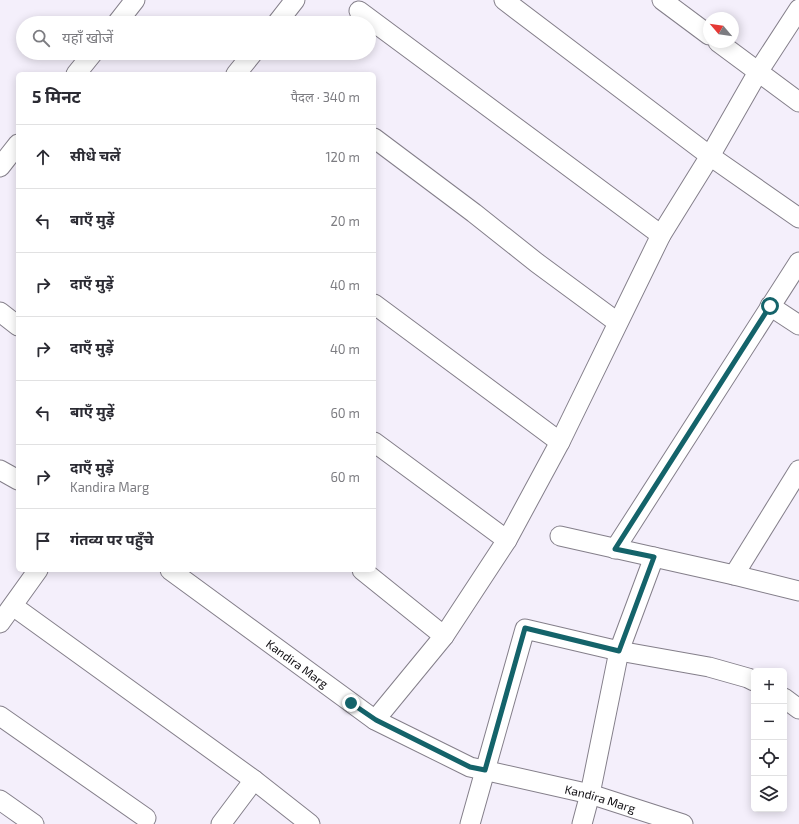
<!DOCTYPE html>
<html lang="hi">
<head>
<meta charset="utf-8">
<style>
	:root { --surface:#fff; --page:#f2f2f3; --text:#2b2b33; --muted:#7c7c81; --line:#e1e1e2 }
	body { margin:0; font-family:"Exo 2","Noto Sans Devanagari",sans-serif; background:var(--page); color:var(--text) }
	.controls { position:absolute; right:12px; bottom:12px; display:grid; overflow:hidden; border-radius:6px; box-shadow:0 2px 10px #0003 }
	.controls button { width:36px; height:36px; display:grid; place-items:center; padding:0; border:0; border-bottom:1px solid var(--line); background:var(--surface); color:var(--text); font:20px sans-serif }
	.compass { position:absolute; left:703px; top:12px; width:36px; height:36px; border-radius:50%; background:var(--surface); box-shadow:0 2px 10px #0003; rotate:299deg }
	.stop { position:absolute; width:12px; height:12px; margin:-9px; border:3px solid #14636a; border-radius:50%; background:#fff }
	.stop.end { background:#14636a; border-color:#fff; box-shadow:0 1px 4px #0008 }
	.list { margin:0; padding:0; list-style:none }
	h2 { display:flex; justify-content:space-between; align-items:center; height:52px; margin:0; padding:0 16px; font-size:17px }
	h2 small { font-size:13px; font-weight:400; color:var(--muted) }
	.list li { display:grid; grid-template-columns:26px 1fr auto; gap:12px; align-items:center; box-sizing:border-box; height:64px; padding:0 16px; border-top:1px solid var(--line) }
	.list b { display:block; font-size:15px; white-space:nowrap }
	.list p { margin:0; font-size:13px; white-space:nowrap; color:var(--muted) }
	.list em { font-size:13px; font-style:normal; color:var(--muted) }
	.icon { flex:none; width:22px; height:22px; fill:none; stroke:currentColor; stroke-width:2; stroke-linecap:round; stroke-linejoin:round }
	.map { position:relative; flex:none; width:799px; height:824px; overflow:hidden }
	.search { position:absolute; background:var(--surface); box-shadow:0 2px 10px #0003; left:16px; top:16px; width:360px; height:44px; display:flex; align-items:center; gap:10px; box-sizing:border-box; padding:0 14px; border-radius:22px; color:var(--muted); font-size:15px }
	.panel { position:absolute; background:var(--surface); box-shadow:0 2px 10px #0003; left:16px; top:72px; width:360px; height:500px; border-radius:6px }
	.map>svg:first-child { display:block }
</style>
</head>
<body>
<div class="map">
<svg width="799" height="824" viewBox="0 0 799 824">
	<rect width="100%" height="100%" fill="#f4effb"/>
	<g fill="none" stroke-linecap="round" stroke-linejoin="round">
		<defs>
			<g id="minor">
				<polyline points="504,0 710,156 799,218"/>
				<polyline points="662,0 709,35"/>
				<polyline points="359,11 661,235"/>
				<polyline points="117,23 135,0"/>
				<polyline points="277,23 295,0"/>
				<polyline points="718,42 799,102"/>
				<polyline points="76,74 93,53"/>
				<polyline points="236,74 253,53"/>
				<polyline points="374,138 474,213 537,263 617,322"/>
				<polyline points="0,167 18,144"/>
				<polyline points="374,304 560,442"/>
				<polyline points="770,306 799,325"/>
				<polyline points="0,312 18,326"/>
				<polyline points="374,442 507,540"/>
				<polyline points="0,470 18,480"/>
				<polyline points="560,536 734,575 799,591"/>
				<polyline points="615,549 799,262"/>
				<path id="s1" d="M170 570 375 720 470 767 590 794 683 824"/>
				<polyline points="362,570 444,636 507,540 560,442 661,235 710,156 758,72 799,9"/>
				<polyline points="734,575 799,470"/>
				<polyline points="13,606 254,780 310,824"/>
				<polyline points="0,623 38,570"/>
				<polyline points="784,698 799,709"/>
				<polyline points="0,716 146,818"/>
				<polyline points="375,720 444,636"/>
				<polyline points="0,800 34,824"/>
				<polyline points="221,824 254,780"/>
				<polyline points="470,824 525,629 619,651 709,667 748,678 754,681"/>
				<polyline points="582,824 590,794 619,651 654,557"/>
			</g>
		</defs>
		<use href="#minor" stroke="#847f8a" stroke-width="21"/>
		<use href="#minor" stroke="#fff" stroke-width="19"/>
	</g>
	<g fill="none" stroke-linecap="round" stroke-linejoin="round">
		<polyline stroke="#14636a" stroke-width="5" points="351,703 376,720 470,767 485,770 525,628 619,651 654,557 615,549 770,306"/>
	</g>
	<g text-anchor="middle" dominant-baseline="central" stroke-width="3" stroke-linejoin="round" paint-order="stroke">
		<g font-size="12" fill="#0e0c10" stroke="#fff">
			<text stroke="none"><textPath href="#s1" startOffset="158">Kandira Marg</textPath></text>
			<text stroke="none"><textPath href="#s1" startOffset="494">Kandira Marg</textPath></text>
		</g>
	</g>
</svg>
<div class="controls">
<button>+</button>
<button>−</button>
<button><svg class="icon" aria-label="locate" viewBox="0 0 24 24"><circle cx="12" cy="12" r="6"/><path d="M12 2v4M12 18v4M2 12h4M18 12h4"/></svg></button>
<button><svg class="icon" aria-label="layers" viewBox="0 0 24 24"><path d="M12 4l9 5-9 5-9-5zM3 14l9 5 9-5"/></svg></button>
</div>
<svg class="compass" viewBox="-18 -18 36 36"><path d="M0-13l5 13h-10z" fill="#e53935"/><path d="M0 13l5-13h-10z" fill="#7c7c81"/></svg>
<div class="stop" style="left:770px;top:306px"></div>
<div class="stop end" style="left:351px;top:703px"></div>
<div class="search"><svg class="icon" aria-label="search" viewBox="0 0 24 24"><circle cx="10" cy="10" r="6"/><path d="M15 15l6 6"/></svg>यहाँ खोजें</div>
<section class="panel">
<h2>5 मिनट<small>पैदल · 340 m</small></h2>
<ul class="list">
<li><svg class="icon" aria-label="ahead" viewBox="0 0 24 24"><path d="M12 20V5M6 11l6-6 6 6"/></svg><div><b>सीधे चलें</b></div><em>120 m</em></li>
<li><svg class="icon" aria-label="left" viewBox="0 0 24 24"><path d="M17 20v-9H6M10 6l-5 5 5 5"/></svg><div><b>बाएँ मुड़ें</b></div><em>20 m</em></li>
<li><svg class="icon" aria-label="right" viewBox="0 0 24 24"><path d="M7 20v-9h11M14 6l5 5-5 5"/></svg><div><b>दाएँ मुड़ें</b></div><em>40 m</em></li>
<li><svg class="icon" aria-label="right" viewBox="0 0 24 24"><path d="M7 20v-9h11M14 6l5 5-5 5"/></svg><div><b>दाएँ मुड़ें</b></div><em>40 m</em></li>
<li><svg class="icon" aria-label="left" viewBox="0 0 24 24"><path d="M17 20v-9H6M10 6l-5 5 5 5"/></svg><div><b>बाएँ मुड़ें</b></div><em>60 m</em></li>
<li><svg class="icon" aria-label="right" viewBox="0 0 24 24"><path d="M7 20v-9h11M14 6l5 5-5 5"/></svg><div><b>दाएँ मुड़ें</b><p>Kandira Marg</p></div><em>60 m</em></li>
<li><svg class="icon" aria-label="arrive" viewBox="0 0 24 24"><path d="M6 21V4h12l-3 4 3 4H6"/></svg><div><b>गंतव्य पर पहुँचे</b></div></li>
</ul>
</section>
</div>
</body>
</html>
